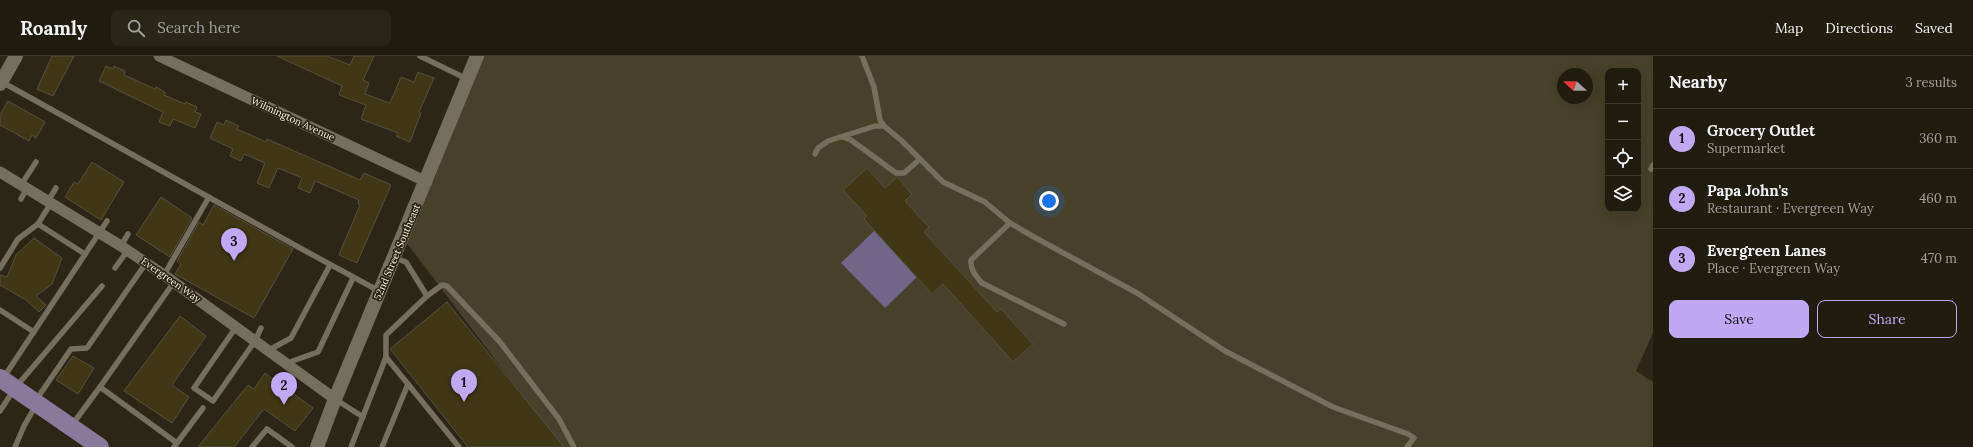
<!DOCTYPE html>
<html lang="en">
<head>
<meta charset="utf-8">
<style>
	:root { --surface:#201c10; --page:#282519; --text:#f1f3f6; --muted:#a2a19f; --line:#3d3a30; --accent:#c1a8f3 }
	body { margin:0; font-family:Lora,serif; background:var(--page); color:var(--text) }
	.controls { position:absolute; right:12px; top:12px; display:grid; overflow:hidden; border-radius:8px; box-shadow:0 4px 16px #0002 }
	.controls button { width:36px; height:36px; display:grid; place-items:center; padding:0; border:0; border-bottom:1px solid var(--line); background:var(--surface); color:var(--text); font:20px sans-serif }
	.compass { position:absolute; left:1557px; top:12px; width:36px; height:36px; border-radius:50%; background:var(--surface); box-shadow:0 4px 16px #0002; rotate:292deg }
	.you { position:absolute; left:1049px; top:145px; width:14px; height:14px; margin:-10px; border:3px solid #fff; border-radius:50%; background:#1a73e8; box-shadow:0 0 0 6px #1a73e833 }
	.badge { display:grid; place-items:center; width:26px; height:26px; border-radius:50%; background:var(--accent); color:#111; font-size:13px; font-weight:700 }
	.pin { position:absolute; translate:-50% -33px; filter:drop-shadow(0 1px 2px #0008) }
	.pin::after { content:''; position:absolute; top:21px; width:14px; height:12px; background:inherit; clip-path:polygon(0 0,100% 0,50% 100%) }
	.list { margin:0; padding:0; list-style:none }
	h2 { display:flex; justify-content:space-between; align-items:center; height:52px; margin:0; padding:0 16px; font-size:17px }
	h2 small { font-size:13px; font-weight:400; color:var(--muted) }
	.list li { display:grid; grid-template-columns:26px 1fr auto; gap:12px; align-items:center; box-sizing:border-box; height:60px; padding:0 16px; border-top:1px solid var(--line) }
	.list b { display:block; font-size:15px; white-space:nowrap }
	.list p { margin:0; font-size:13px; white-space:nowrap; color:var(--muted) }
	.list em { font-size:13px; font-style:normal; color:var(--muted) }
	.actions { display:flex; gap:8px; padding:12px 16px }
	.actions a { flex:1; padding:9px 0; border:1px solid var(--accent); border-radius:8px; text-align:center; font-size:14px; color:var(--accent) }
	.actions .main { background:var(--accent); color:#111 }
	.icon { flex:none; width:22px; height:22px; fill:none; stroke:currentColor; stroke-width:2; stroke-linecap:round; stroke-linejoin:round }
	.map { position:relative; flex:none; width:1653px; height:391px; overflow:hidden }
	header { display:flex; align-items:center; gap:24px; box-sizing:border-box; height:56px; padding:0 20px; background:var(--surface); border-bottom:1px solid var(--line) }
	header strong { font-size:19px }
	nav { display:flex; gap:22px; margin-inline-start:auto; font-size:14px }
	.search { width:280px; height:36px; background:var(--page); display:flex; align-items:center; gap:10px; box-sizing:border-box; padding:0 14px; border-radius:8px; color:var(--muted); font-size:15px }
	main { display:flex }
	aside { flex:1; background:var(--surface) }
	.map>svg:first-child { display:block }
</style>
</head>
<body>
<header>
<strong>Roamly</strong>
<div class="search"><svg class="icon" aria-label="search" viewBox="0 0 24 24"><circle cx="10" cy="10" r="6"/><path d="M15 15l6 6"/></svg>Search here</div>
<nav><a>Map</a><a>Directions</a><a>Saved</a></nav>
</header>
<main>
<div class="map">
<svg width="1653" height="391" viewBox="0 0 1653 391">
	<rect width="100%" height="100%" fill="#2b2616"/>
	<path fill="#47402a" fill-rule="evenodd" d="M477 0H1653V277L1636 315 1653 326V391H561L403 182ZM1608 15H1638V153H1608ZM1563 18H1587V42H1563Z"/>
	<polygon fill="#706687" points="874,175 918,220 885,252 841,207"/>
	<g fill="#403714" stroke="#56513f">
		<polygon points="52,0 74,0 53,40 37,33"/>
		<polygon points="277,0 327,0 350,9 354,0 374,0 363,24 369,27 365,38 390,47 401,21 414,26 418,16 434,22 419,56 421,57 410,86 396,80 398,77 361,63 366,49 339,39 342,30"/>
		<polygon points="106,10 113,13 114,10 125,15 124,19 155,33 156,31 165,36 164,39 185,48 186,46 197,51 195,56 201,58 195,72 173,63 170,70 159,66 163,56 99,25"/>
		<polygon points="8,45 45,66 36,82 32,79 29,85 0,69 0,59"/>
		<polygon points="226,64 239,70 237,73 266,86 267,83 360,124 364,117 391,129 357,207 339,199 360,149 358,148 359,144 315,125 310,137 298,132 302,122 278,112 269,132 257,127 265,107 244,98 241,105 230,100 233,93 210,82 217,66 224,69"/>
		<polygon points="92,106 124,126 101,164 65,141 74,126 78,128"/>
		<polygon points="867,112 885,132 897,121 912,138 905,145 929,171 924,176 997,256 1001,253 1033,288 1013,306 943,228 932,238 864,163 867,160 843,134"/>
		<polygon points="161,141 192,162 170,201 136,179"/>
		<polygon points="214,149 293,193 254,262 175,218 181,208 177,205 199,166 203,169"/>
		<polygon points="34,182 62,202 52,228 36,240 46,249 39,256 26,244 0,229 0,219 7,221 16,199"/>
		<polygon points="447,246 564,391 468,391 390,293"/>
		<polygon points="180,260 206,280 172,329 189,341 172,367 124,335"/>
		<polygon points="73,300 94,312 78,338 56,324"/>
		<polygon points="265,317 313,352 295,375 264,353 234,391 198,391 248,329 254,333"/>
	</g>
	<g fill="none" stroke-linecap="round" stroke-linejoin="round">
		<g stroke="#75705d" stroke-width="5.5">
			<polyline points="420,0 467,23"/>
			<polyline points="862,0 874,31 880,64 884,70"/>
			<polyline points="2,26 300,192 379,235"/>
			<polyline points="843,81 851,84 896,117 904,117 920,103"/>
			<polyline points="815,98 818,92 828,85 875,70 884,70 903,86 943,126 985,146 1010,167 1034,181 1137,237 1225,295 1333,351 1408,378 1414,382 1407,391"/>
			<polyline points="1651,113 1653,109"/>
			<polyline points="21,129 36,106"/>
			<polyline points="21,143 27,132"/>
			<polyline points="48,145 56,132"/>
			<path d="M1010 167 971 204C970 214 976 220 982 227L1064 268"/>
			<polyline points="38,168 85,198"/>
			<polyline points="121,190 128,178"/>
			<polyline points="0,212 18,183 38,168 51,147"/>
			<polyline points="115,212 128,194"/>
			<polyline points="164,219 209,141"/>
			<polyline points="174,226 100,331 177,387"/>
			<polyline points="427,240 442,229 447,230 500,286 559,363 574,391"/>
			<polyline points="0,254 34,276"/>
			<polyline points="236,271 194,332 213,345 255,285 261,272"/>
			<polyline points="269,294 291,282 330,209"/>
			<polyline points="386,301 459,391"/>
			<polyline points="287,307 318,296 353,222"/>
			<polyline points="4,321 107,165"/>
			<polyline points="335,343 363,361"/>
			<polyline points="36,344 71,293 87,292 146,207"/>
			<polyline points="0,355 15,332 102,230"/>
			<polyline points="72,369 100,331"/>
			<polyline points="15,391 24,370 36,349"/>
			<polyline points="174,391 203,352"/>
			<polyline points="252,391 267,373 292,391"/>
			<polyline points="351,391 386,301 386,279 427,240 406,206 395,202"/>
			<polyline points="382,391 408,328"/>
		</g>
		<g stroke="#75705d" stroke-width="11">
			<polyline points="159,0 427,126"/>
			<polyline points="0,116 121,190 164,219 335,343"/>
		</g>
		<g stroke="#75705d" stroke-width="14">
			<polyline points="0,28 16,0"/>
			<polyline points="317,391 335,343 477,0"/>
		</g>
		<polyline stroke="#89799b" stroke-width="18" points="0,322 100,391"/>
	</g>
	<g text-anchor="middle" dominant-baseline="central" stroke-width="3.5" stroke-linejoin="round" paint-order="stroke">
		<g font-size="10" fill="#f2efe4" stroke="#2b2616">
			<text transform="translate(293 63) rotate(25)">Wilmington Avenue</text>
			<text transform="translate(397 196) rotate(-67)">52nd Street Southeast</text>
			<text transform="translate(171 224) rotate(35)">Evergreen Way</text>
		</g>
	</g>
</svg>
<div class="controls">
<button>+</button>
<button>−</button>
<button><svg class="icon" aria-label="locate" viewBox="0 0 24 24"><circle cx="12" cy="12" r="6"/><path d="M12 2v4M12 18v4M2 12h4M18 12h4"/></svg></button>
<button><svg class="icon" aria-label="layers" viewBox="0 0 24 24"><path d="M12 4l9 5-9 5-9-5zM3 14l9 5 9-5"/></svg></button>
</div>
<svg class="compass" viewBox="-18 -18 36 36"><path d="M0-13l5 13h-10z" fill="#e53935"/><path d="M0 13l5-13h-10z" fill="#a2a19f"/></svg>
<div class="you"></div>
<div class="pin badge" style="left:464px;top:346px">1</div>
<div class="pin badge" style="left:284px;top:349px">2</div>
<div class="pin badge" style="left:234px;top:205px">3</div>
</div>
<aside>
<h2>Nearby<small>3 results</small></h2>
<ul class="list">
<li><span class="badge">1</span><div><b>Grocery Outlet</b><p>Supermarket</p></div><em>360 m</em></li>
<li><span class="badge">2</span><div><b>Papa John's</b><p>Restaurant · Evergreen Way</p></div><em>460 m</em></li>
<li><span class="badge">3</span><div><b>Evergreen Lanes</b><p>Place · Evergreen Way</p></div><em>470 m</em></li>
</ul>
<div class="actions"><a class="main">Save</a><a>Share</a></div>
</aside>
</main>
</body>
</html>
